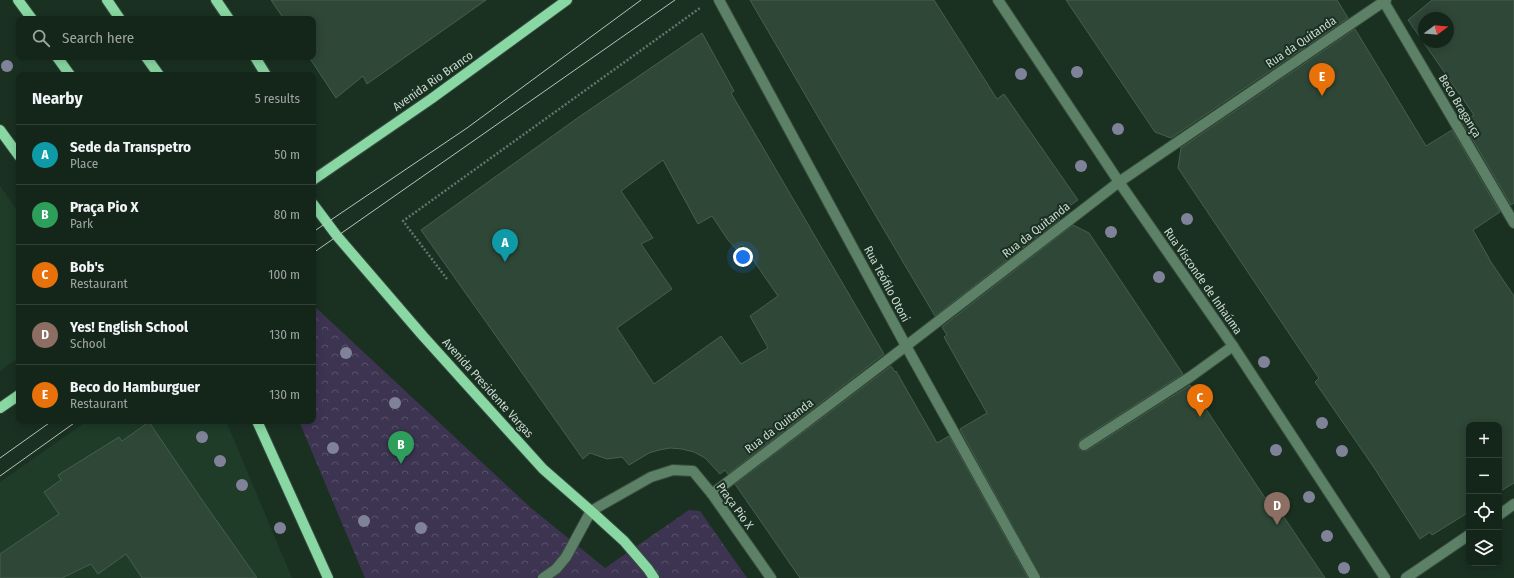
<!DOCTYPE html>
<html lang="en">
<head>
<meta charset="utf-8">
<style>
	:root { --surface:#14251a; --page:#213127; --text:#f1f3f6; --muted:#9da5a2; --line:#334239; --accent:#bea9f5 }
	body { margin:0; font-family:"Fira Sans Condensed",sans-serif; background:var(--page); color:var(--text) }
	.controls { position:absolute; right:12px; bottom:12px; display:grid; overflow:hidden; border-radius:8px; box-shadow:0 2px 10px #0003 }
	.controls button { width:36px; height:36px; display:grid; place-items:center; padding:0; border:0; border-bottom:1px solid var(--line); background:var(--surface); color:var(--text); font:20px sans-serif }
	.compass { position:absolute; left:1418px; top:12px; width:36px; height:36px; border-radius:50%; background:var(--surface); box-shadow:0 2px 10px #0003; rotate:74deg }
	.you { position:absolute; left:743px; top:257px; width:14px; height:14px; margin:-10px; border:3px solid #fff; border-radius:50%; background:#1a73e8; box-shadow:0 0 0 6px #1a73e833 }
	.badge { display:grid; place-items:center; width:26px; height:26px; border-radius:50%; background:var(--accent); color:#fff; font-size:13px; font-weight:700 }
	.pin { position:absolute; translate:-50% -33px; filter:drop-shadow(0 1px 2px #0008) }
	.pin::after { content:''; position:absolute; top:21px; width:14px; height:12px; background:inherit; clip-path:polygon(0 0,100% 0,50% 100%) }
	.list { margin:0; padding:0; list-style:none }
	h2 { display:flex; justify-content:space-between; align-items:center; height:52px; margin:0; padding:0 16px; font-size:17px }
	h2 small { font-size:13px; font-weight:400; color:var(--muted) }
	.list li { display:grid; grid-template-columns:26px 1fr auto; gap:12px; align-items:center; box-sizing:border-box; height:60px; padding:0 16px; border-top:1px solid var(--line) }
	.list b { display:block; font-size:15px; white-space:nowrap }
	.list p { margin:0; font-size:13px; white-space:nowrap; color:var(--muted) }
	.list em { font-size:13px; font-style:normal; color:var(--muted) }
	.icon { flex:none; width:22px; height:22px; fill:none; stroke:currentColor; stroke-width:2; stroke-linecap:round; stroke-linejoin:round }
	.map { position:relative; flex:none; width:1514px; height:578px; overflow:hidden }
	.search { position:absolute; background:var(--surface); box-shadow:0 2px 10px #0003; left:16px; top:16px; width:300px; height:44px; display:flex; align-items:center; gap:10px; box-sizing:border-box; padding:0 14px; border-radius:8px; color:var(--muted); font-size:15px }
	.panel { position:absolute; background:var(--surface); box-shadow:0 2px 10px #0003; left:16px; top:72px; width:300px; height:352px; border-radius:8px }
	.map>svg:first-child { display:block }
</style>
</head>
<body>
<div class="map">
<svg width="1514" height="578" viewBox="0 0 1514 578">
	<defs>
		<pattern id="park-crowns" width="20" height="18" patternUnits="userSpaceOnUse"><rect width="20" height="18" fill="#3d3452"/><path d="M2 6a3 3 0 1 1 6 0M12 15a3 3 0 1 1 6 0" fill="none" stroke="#58516a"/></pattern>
	</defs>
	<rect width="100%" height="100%" fill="#1a3122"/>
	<g fill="#1e3c28">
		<polygon points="0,186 19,213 19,357 0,371"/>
		<polygon points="87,421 226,421 292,578 0,578 0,482"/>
	</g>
	<polygon fill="url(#park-crowns)" points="313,305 531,508 605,568 689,510 700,511 747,578 365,578 299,421 313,421"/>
	<g fill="#2f4736" stroke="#465f4e" fill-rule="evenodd">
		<polygon points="271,0 486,0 367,84 363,76 336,98 309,57 313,57 313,19 284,19"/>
		<polygon points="750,0 934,0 997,99 1004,94 1078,200 1055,216 1060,219 935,316 880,223"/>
		<polygon points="1066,0 1337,0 1348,18 1171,138 1155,132"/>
		<path d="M1432 0H1514V203L1511 205 1463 123 1466 122 1465 120 1474 115 1408 20ZM1424 18H1448V42H1424Z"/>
		<polygon points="1355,29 1426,146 1452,130 1500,212 1473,230 1491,262 1514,296 1514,483 1499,492 1499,425 1469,425 1469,512 1432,535 1430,532 1420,539 1373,466 1315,382 1319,378 1178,168 1181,148"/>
		<path d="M702 33 734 91 731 93 884 354 728 474 725 470 720 474 705 458 694 452 682 449 670 448 659 450 649 453 629 465 622 457 607 459 590 453 583 459 421 230 579 117ZM663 160 698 224 712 216 728 240 736 249 742 244 778 296 750 316 768 348 741 364 721 336 654 384 617 328 672 289 641 244 653 238 621 191Z"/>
		<polygon points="1073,225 1089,233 1183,374 1080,440 1078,445 1079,449 1084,451 1088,450 1190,385 1265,498 1269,495 1325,578 1041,578 960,429 987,413 944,337 947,335 942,327"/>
		<polygon points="891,366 895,372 896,371 937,443 949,436 1028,578 800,578 735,484"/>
		<polygon points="149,422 202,500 257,578 142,578 126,554 98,574 91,564 62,578 0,578 0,554 59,514 44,492 61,480 58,475 119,437 122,441"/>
	</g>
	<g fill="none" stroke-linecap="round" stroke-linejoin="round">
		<defs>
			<g id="minor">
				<polyline points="719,0 906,346 1035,578"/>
				<polyline points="998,0 1119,182 1233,346 1385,578"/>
				<polyline points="1384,2 1514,223"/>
				<polyline points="1084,445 1190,377 1233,346"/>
				<polyline points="712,494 906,346 1119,182 1386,0"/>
				<polyline points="1499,515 1514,504"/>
				<polyline points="543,578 556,569 566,557 591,511 651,477 673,470 693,471 712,494 771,578"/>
				<polyline points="1406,578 1469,535"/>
			</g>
			<g id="major">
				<polyline points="18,0 32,19"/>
				<polyline points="107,0 120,19"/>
				<polyline points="216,0 229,19"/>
				<polyline points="57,57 70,75"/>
				<polyline points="146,57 159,75"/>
				<polyline points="255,57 266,75"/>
				<polyline points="0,130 19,156"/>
				<polyline points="313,180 431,99 567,0"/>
				<polyline points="313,204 337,236 423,336 543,469 591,511 624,541 648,569 654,578"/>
				<polyline points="0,408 19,395"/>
				<polyline points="257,421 328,578"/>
			</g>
		</defs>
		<use href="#minor" stroke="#364c3e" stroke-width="12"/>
		<use href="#major" stroke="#364c3e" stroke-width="12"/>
		<polyline stroke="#637669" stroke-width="2.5" stroke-dasharray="2 2" stroke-linecap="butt" points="447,279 403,221 700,8"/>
		<use href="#minor" stroke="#5c8167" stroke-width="10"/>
		<use href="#major" stroke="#89d8a3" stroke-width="10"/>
		<g stroke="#b5c4ba" stroke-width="1">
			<polyline points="313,232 467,128 641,0"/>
			<polyline points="313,253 675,0"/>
			<polyline points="0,458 52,421"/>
			<polyline points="0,476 77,421"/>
		</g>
	</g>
	<g fill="#80829a">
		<circle cx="7" cy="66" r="6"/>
		<circle cx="1077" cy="72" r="6"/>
		<circle cx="1021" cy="74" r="6"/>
		<circle cx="1118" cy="129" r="6"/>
		<circle cx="1081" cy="166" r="6"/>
		<circle cx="1187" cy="219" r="6"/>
		<circle cx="1111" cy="232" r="6"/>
		<circle cx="1159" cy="277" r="6"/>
		<circle cx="346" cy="353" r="6"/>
		<circle cx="1264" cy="362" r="6"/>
		<circle cx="395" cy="403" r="6"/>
		<circle cx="1322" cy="423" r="6"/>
		<circle cx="202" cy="437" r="6"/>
		<circle cx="333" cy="448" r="6"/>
		<circle cx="1276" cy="450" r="6"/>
		<circle cx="1342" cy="451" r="6"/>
		<circle cx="220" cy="461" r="6"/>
		<circle cx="242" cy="485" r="6"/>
		<circle cx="1309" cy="497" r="6"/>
		<circle cx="364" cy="521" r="6"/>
		<circle cx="280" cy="528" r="6"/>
		<circle cx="421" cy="528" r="6"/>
		<circle cx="1327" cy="536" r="6"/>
		<circle cx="1344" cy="568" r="6"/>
	</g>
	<g text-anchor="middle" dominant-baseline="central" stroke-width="4" stroke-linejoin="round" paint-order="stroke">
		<g font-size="12" fill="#cad8ce" stroke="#1a3122">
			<text transform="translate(1301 42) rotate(-34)">Rua da Quitanda</text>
			<text transform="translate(433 81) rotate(-35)">Avenida Rio Branco</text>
			<text transform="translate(1460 106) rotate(59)">Beco Bragança</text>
			<text transform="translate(1036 230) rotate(-38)">Rua da Quitanda</text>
			<text transform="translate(1203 281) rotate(55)">Rua Visconde de Inhaúma</text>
			<text transform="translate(887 284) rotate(62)">Rua Teófilo Otoni</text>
			<text transform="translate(488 388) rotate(48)">Avenida Presidente Vargas</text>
			<text transform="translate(779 426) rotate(-37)">Rua da Quitanda</text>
			<text transform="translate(735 506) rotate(54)">Praça Pio X</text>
		</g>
	</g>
</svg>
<div class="controls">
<button>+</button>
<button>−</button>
<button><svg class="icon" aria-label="locate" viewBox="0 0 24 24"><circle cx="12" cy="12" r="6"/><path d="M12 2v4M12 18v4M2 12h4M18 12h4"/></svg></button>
<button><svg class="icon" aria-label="layers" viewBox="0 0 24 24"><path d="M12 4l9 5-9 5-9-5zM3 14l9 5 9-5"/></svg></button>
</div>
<svg class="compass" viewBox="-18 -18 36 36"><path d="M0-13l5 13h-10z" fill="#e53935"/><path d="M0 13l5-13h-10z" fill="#9da5a2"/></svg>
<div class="you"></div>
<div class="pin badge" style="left:505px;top:262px;background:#0f9aa8">A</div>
<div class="pin badge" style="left:401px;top:464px;background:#2e9e5b">B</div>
<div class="pin badge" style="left:1200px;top:417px;background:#e8710a">C</div>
<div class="pin badge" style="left:1277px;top:525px;background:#8d6e63">D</div>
<div class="pin badge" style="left:1322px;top:96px;background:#e8710a">E</div>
<div class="search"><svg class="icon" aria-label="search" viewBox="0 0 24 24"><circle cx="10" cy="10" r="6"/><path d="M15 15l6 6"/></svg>Search here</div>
<section class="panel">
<h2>Nearby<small>5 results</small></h2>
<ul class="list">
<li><span class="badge" style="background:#0f9aa8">A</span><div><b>Sede da Transpetro</b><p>Place</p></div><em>50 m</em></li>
<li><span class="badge" style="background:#2e9e5b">B</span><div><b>Praça Pio X</b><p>Park</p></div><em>80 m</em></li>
<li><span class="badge" style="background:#e8710a">C</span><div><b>Bob's</b><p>Restaurant</p></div><em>100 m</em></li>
<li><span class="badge" style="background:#8d6e63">D</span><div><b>Yes! English School</b><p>School</p></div><em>130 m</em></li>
<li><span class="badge" style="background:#e8710a">E</span><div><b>Beco do Hamburguer</b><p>Restaurant</p></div><em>130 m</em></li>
</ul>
</section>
</div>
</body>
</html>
